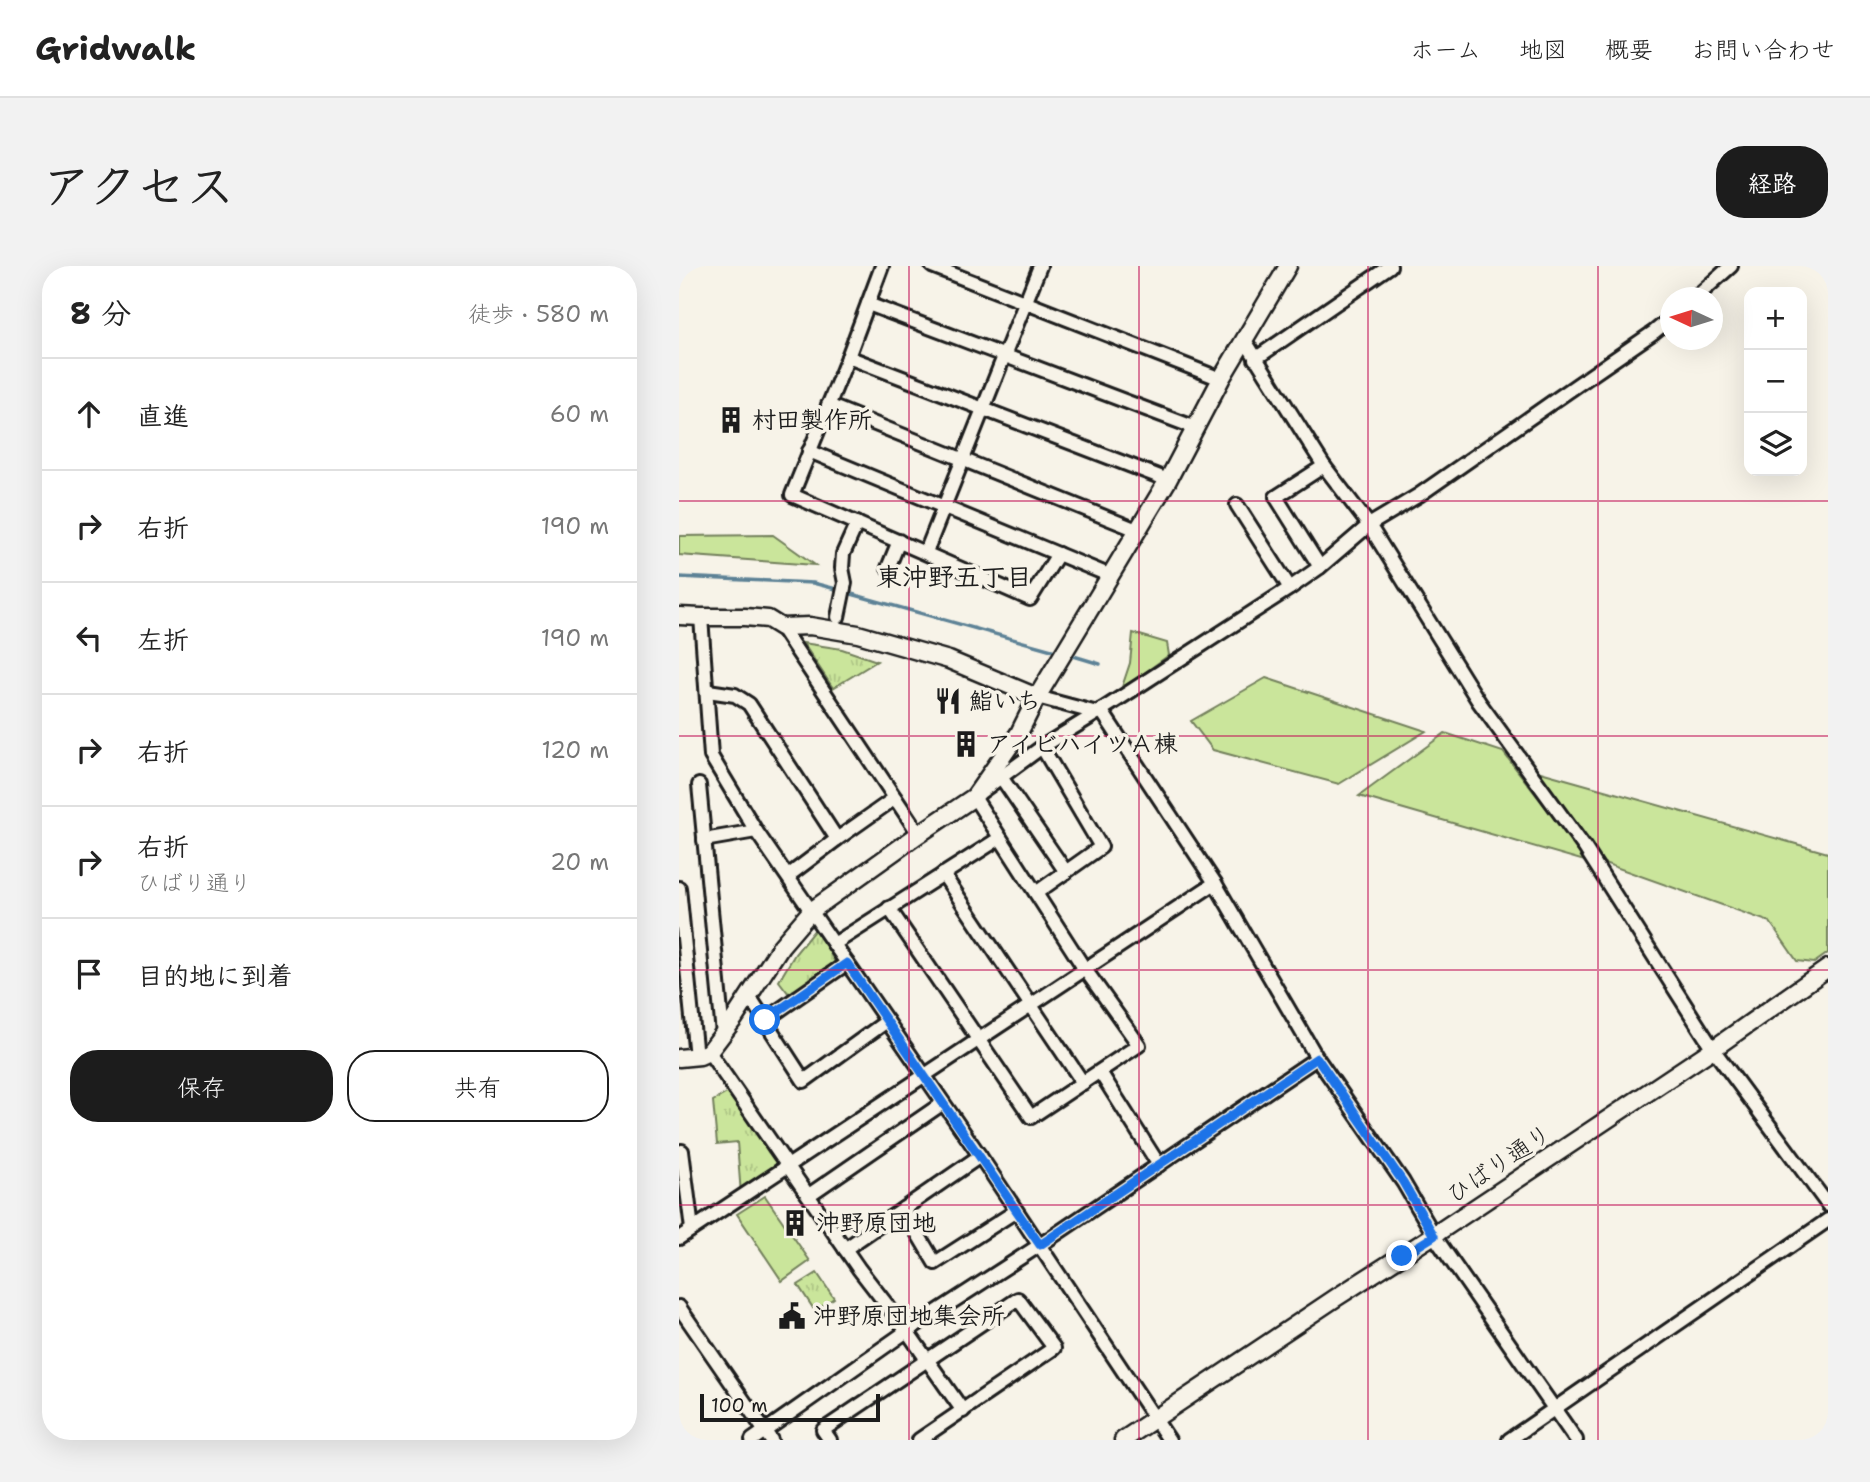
<!DOCTYPE html>
<html lang="ja">
<head>
<meta charset="utf-8">
<style>
	:root { --surface:#fff; --page:#f2f2f2; --text:#222; --muted:#767676; --line:#e0e0e0; --accent:#1c1c1c }
	body { margin:0; font-family:"Shantell Sans","Klee One",sans-serif; background:var(--page); color:var(--text) }
	.controls { position:absolute; right:21px; top:21px; display:grid; overflow:hidden; border-radius:14px; box-shadow:0 7px 28px #0002 }
	.controls button { width:63px; height:63px; display:grid; place-items:center; padding:0; border:0; border-bottom:2px solid var(--line); background:var(--surface); color:var(--text); font:35px sans-serif }
	.compass { position:absolute; left:981px; top:21px; width:63px; height:63px; border-radius:50%; background:var(--surface); box-shadow:0 7px 28px #0002; rotate:274deg }
	.scale { position:absolute; left:21px; bottom:18px; width:180px; box-sizing:border-box; padding-left:7px; border:4px solid #1c1c1c; border-top:0; font-size:19px; line-height:24px; white-space:nowrap; color:#1c1c1c; -webkit-text-stroke:5px #f7f3e8; paint-order:stroke }
	.stop { position:absolute; width:21px; height:21px; margin:-16px; border:5px solid #1a73e8; border-radius:50%; background:#fff }
	.stop.end { background:#1a73e8; border-color:#fff; box-shadow:0 2px 7px #0008 }
	.list { margin:0; padding:0; list-style:none }
	h2 { display:flex; justify-content:space-between; align-items:center; height:91px; margin:0; padding:0 28px; font-size:30px }
	h2 small { font-size:23px; font-weight:400; color:var(--muted) }
	.list li { display:grid; grid-template-columns:46px 1fr auto; gap:21px; align-items:center; box-sizing:border-box; height:112px; padding:0 28px; border-top:2px solid var(--line) }
	.list b { display:block; font-size:26px; white-space:nowrap }
	.list p { margin:0; font-size:23px; white-space:nowrap; color:var(--muted) }
	.list em { font-size:23px; font-style:normal; color:var(--muted) }
	.actions { display:flex; gap:14px; padding:21px 28px }
	.actions a { flex:1; padding:16px 0; border:2px solid var(--accent); border-radius:28px; text-align:center; font-size:24px; color:var(--accent) }
	.actions .main { background:var(--accent); color:#fff }
	.icon { flex:none; width:38px; height:38px; fill:none; stroke:currentColor; stroke-width:2; stroke-linecap:round; stroke-linejoin:round }
	.map { position:relative; flex:none; width:1149px; height:1174px; overflow:hidden; border-radius:28px }
	header { display:flex; align-items:center; gap:42px; box-sizing:border-box; height:98px; padding:0 35px; background:var(--surface); border-bottom:2px solid var(--line) }
	header strong { font-size:33px }
	nav { display:flex; gap:38px; margin-inline-start:auto; font-size:24px }
	.intro { display:flex; align-items:center; justify-content:space-between; box-sizing:border-box; height:168px; padding:0 42px }
	h1 { margin:0; font-size:49px }
	.button { padding:18px 32px; border-radius:28px; background:var(--accent); color:#fff; font-size:24px; font-weight:700 }
	main { display:flex; gap:42px; padding:0 42px }
	aside { flex:1; background:var(--surface); border-radius:28px; box-shadow:0 7px 28px #0002 }
	.map>svg:first-child { display:block }
</style>
</head>
<body>
<header>
<strong>Gridwalk</strong>
<nav><a>ホーム</a><a>地図</a><a>概要</a><a>お問い合わせ</a></nav>
</header>
<div class="intro"><h1>アクセス</h1><a class="button">経路</a></div>
<main>
<aside>
<h2>8 分<small>徒歩 · 580 m</small></h2>
<ul class="list">
<li><svg class="icon" aria-label="ahead" viewBox="0 0 24 24"><path d="M12 20V5M6 11l6-6 6 6"/></svg><div><b>直進</b></div><em>60 m</em></li>
<li><svg class="icon" aria-label="right" viewBox="0 0 24 24"><path d="M7 20v-9h11M14 6l5 5-5 5"/></svg><div><b>右折</b></div><em>190 m</em></li>
<li><svg class="icon" aria-label="left" viewBox="0 0 24 24"><path d="M17 20v-9H6M10 6l-5 5 5 5"/></svg><div><b>左折</b></div><em>190 m</em></li>
<li><svg class="icon" aria-label="right" viewBox="0 0 24 24"><path d="M7 20v-9h11M14 6l5 5-5 5"/></svg><div><b>右折</b></div><em>120 m</em></li>
<li><svg class="icon" aria-label="right" viewBox="0 0 24 24"><path d="M7 20v-9h11M14 6l5 5-5 5"/></svg><div><b>右折</b><p>ひばり通り</p></div><em>20 m</em></li>
<li><svg class="icon" aria-label="arrive" viewBox="0 0 24 24"><path d="M6 21V4h12l-3 4 3 4H6"/></svg><div><b>目的地に到着</b></div></li>
</ul>
<div class="actions"><a class="main">保存</a><a>共有</a></div>
</aside>
<div class="map">
<svg width="1149" height="1174" viewBox="0 0 1149 1174">
	<defs>
		<pattern id="park-tufts" width="24" height="20" patternUnits="userSpaceOnUse" patternTransform="scale(1.75)"><rect width="24" height="20" fill="#cae59b"/><path d="M3 7l-1-3M5 7V3M7 7l1-3M15 17l-1-3M17 17v-4M19 17l1-3" fill="none" stroke="#adc485"/></pattern>
	</defs>
	<rect width="100%" height="100%" fill="#f7f3e8"/>
	<filter id="ink" filterUnits="userSpaceOnUse"><feTurbulence type="fractalNoise" baseFrequency=".0143" numOctaves="2"/><feDisplacementMap in="SourceGraphic" scale="14" xChannelSelector="R" yChannelSelector="G"/><feConvolveMatrix kernelMatrix="1 2 1 2 8 2 1 2 1" color-interpolation-filters="sRGB"/></filter>
	<g filter="url(#ink)">
		<g fill="#cae59b" stroke="#73805c" stroke-width="2">
			<polygon points="94,269 136,299 0,289 0,270"/>
			<polygon points="454,367 488,377 490,389 442,424 451,397"/>
			<polygon points="587,412 747,465 660,518 534,484 512,455"/>
			<polygon points="766,467 824,486 909,596 680,530"/>
			<polygon points="858,505 1149,587 1149,687 1135,697 1118,695 1091,656 925,597"/>
			<polygon points="86,930 131,995 103,1015 58,948"/>
		</g>
		<g fill="url(#park-tufts)" stroke="#73805c" stroke-width="2">
			<polygon points="124,377 163,383 198,395 154,422"/>
			<polygon points="137,662 157,698 113,732 100,715 116,688"/>
			<polygon points="55,823 108,899 62,929 58,876 38,878 34,835"/>
			<polygon points="138,1007 155,1032 136,1045 119,1019"/>
		</g>
		<g fill="none" stroke-linecap="round" stroke-linejoin="round">
			<g stroke="#5d8296" stroke-width="3.5">
				<polyline points="0,311 134,317 161,324"/>
				<polyline points="169,327 380,386"/>
				<polyline points="388,388 421,398"/>
			</g>
			<defs>
				<g id="minor">
					<polyline points="203,0 169,91 113,229 351,333 379,288"/>
					<polyline points="253,0 542,113"/>
					<polyline points="1016,32 1052,0"/>
					<polyline points="189,38 517,162"/>
					<polyline points="565,73 645,200 690,259 800,436 906,582 1034,783 1149,939"/>
					<polyline points="169,91 489,214"/>
					<polyline points="576,93 711,0"/>
					<polyline points="149,139 458,264"/>
					<polyline points="130,185 432,310"/>
					<polyline points="558,239 611,322"/>
					<polyline points="247,286 361,0"/>
					<polyline points="641,301 597,231 645,200"/>
					<polyline points="209,302 220,275"/>
					<polyline points="22,351 32,490 77,565 301,890 490,1174"/>
					<polyline points="159,351 166,317 163,302 164,288 178,257"/>
					<polyline points="102,361 240,568"/>
					<polyline points="29,425 56,429 70,438 158,573 109,610"/>
					<polyline points="358,431 418,447"/>
					<polyline points="422,444 536,617 638,792 724,916 758,974 897,1174"/>
					<polyline points="322,511 387,606"/>
					<polyline points="20,519 44,768"/>
					<polyline points="158,573 216,532"/>
					<polyline points="25,574 77,565"/>
					<polyline points="264,608 404,817"/>
					<polyline points="0,622 17,791"/>
					<polyline points="357,627 422,581 363,481"/>
					<polyline points="210,642 352,851 460,779 405,702 295,531 363,481 418,447 611,322 641,301 690,259 740,229 875,135 975,66 992,52"/>
					<polyline points="155,678 321,572"/>
					<polyline points="70,730 125,815 208,755"/>
					<polyline points="86,754 168,697"/>
					<polyline points="30,786 180,1003 228,1065 361,979 638,792"/>
					<polyline points="421,806 480,899"/>
					<polyline points="3,885 13,963"/>
					<polyline points="130,929 264,837"/>
					<polyline points="224,943 256,997 337,945"/>
					<polyline points="0,972 536,617"/>
					<polyline points="166,983 301,890"/>
					<polyline points="0,1041 92,1174"/>
					<polyline points="73,1174 228,1065 284,1145"/>
					<polyline points="151,1174 144,1164 339,1033 375,1082 240,1174"/>
					<polyline points="830,1174 1149,954"/>
				</g>
				<g id="tertiary">
					<polyline points="0,350 22,351 66,351 89,353 102,361 131,360 179,368 270,394 358,431"/>
					<polyline points="0,792 21,790 30,786 55,753 102,680 132,645 240,568 295,531 340,467 358,431 489,214 542,113 609,0"/>
					<polyline points="444,1174 658,1031 755,969 1034,783 1149,702"/>
				</g>
			</defs>
			<use href="#minor" stroke="#1c1c1c" stroke-width="18"/>
			<use href="#tertiary" stroke="#1c1c1c" stroke-width="21"/>
			<use href="#minor" stroke="#f7f3e8" stroke-width="12"/>
			<use href="#tertiary" stroke="#f7f3e8" stroke-width="16"/>
		</g>
	</g>
	<g fill="none" stroke-linecap="round" stroke-linejoin="round" filter="url(#ink)">
		<polyline stroke="#1a73e8" stroke-width="9" points="86,754 168,697 361,979 638,792 724,916 755,970 723,990"/>
	</g>
	<path fill="none" stroke="#c2185b" stroke-width="2" stroke-opacity="0.55" d="M230 0V1174M460 0V1174M689 0V1174M919 0V1174M0 235H1149M0 470H1149M0 704H1149M0 939H1149"/>
	<defs>
		<symbol id="building-bare" viewBox="-9 -9 18 18"><path d="M-4-6H4V6H1V3H-1V6H-4ZM-2.5-4.3h1.7v1.8h-1.7ZM.8-4.3h1.7v1.8H.8ZM-2.5-1h1.7V.8h-1.7ZM.8-1h1.7V.8H.8Z" fill="#1c1c1c" stroke="#f7f3e8" stroke-width="2.5" paint-order="stroke"/></symbol>
		<symbol id="restaurant-bare" viewBox="-9 -9 18 18"><path d="M-5-6h1v4h1v-4h1v4h1v-4h1v5L-1.5 .5V6h-2V.5L-5-1ZM5-6V6H3V1.5H1.5Q1.5-4 5-6Z" fill="#1c1c1c" stroke="#f7f3e8" stroke-width="2.5" paint-order="stroke"/></symbol>
		<symbol id="civic-bare" viewBox="-9 -9 18 18"><path d="M-.6-6.5H3V-4.5H.6V-3L4-1V1h2V6H-6V1h2V-1L-.6-3ZM-1.2 2.5V6h2.4V2.5Z" fill="#1c1c1c" stroke="#f7f3e8" stroke-width="2.5" paint-order="stroke"/></symbol>
	</defs>
	<g fill-rule="evenodd">
		<use href="#building-bare" x="33" y="135" width="38" height="38"/>
		<use href="#restaurant-bare" x="250" y="416" width="38" height="38"/>
		<use href="#building-bare" x="268" y="459" width="38" height="38"/>
		<use href="#building-bare" x="97" y="938" width="38" height="38"/>
		<use href="#civic-bare" x="94" y="1031" width="38" height="38"/>
	</g>
	<g text-anchor="middle" dominant-baseline="central" stroke-width="7" stroke-linejoin="round" paint-order="stroke">
		<g font-size="24" font-weight="bold" fill="#1c1c1c" stroke="#f7f3e8" text-anchor="start">
			<text x="73" y="154">村田製作所</text>
			<text x="290" y="435">鮨いち</text>
			<text x="308" y="478">アイビハイツＡ棟</text>
			<text x="137" y="957">沖野原団地</text>
			<text x="134" y="1050">沖野原団地集会所</text>
		</g>
		<g font-size="24" fill="#1c1c1c" stroke="#f7f3e8">
			<text transform="translate(820 898) rotate(-34)">ひばり通り</text>
		</g>
		<g font-size="26" font-weight="bold" fill="#1c1c1c" stroke="#f7f3e8">
			<text x="275" y="310">東沖野五丁目</text>
		</g>
	</g>
</svg>
<div class="controls">
<button>+</button>
<button>−</button>
<button><svg class="icon" aria-label="layers" viewBox="0 0 24 24"><path d="M12 4l9 5-9 5-9-5zM3 14l9 5 9-5"/></svg></button>
</div>
<svg class="compass" viewBox="-18 -18 36 36"><path d="M0-13l5 13h-10z" fill="#e53935"/><path d="M0 13l5-13h-10z" fill="#767676"/></svg>
<div class="scale">100 m</div>
<div class="stop" style="left:86px;top:754px"></div>
<div class="stop end" style="left:723px;top:990px"></div>
</div>
</main>
</body>
</html>
